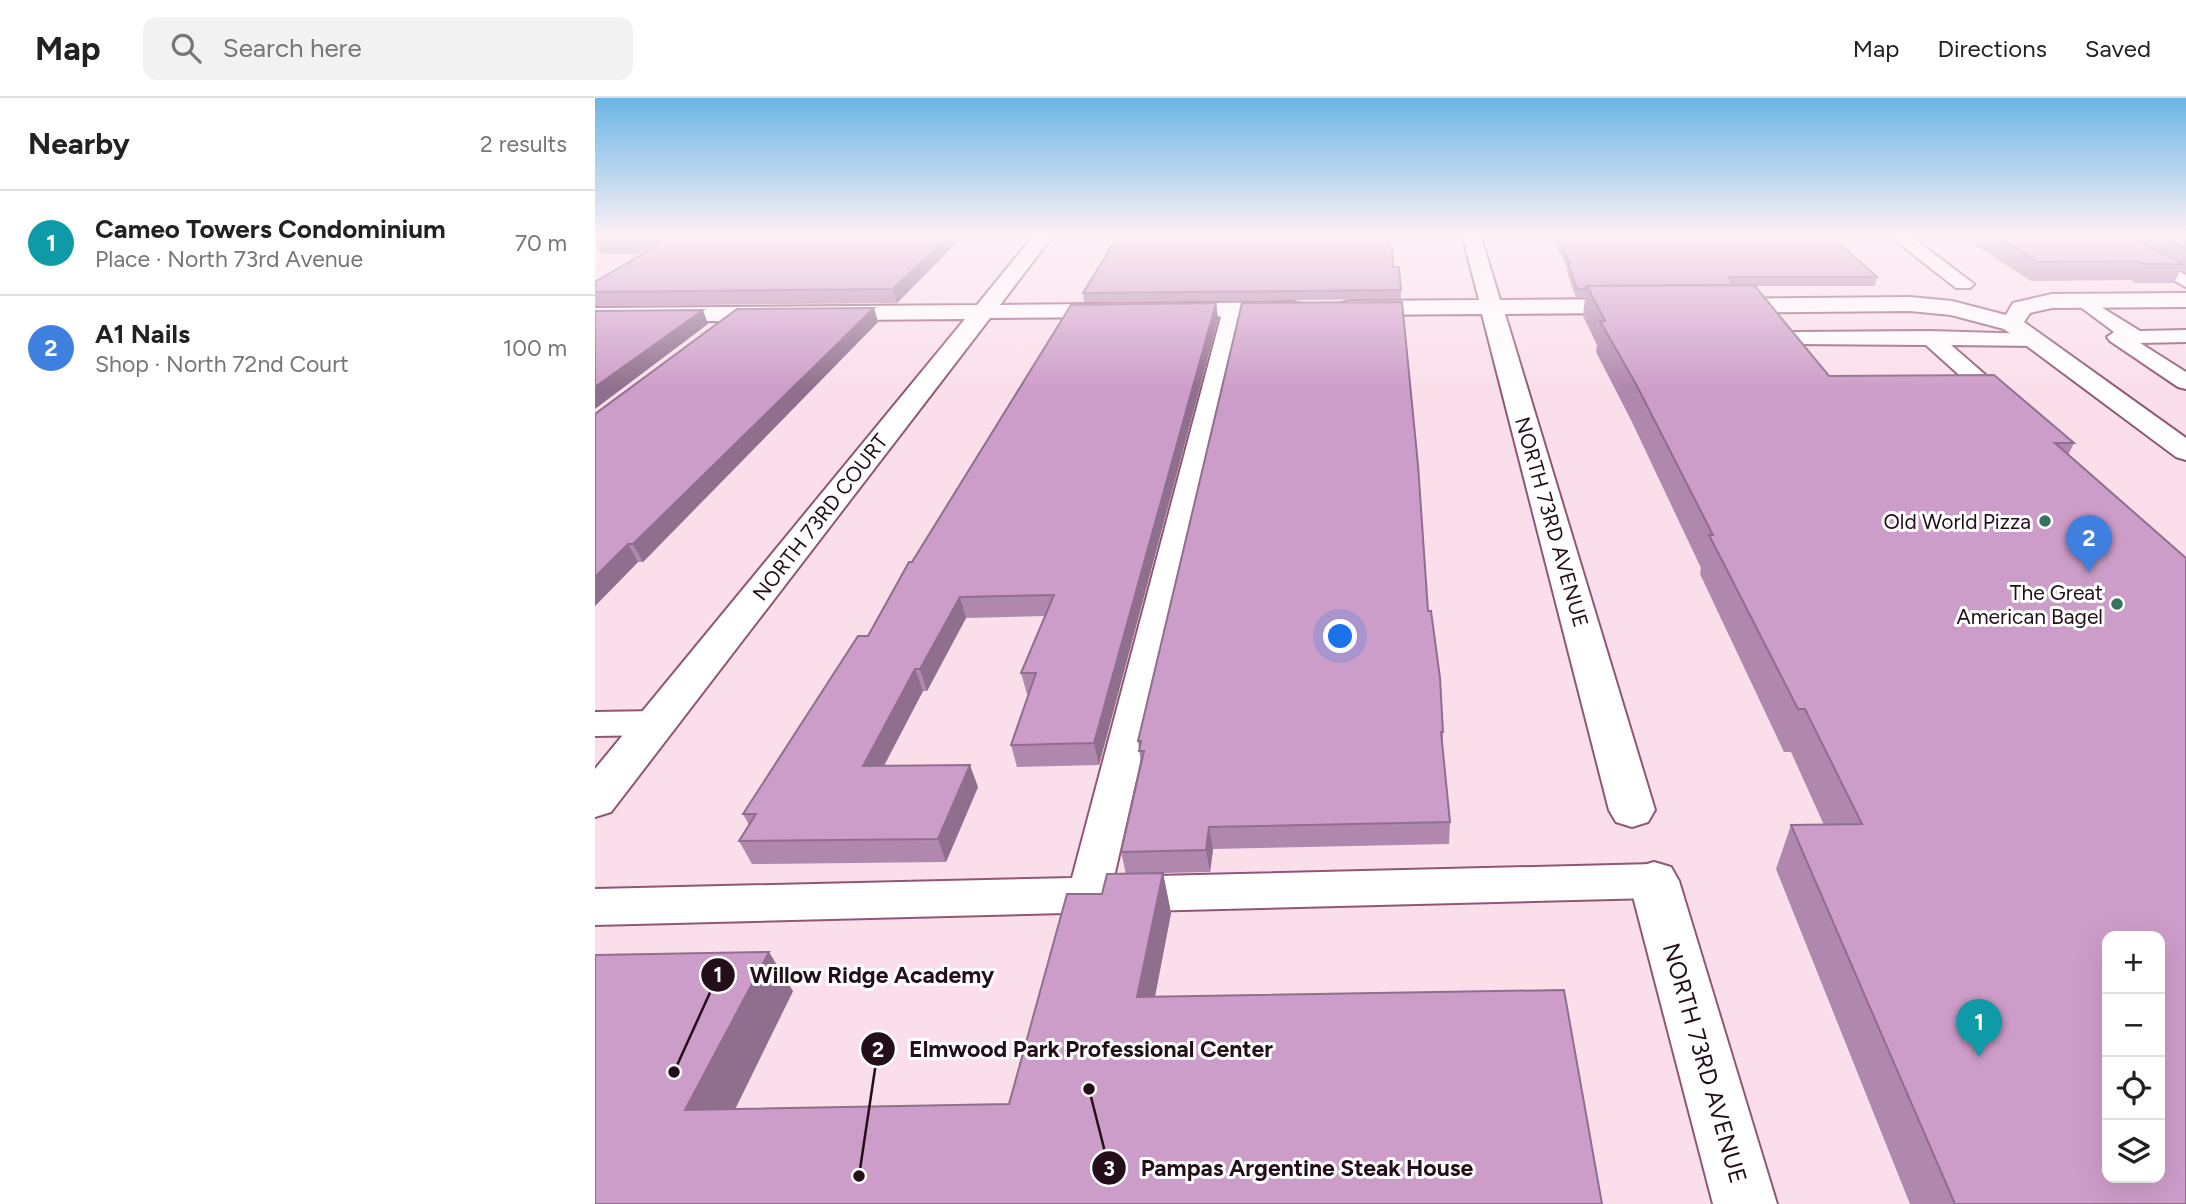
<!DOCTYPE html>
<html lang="en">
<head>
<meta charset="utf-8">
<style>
	:root { --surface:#fff; --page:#f2f2f2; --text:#222; --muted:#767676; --line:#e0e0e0; --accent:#36735f }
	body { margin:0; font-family:Figtree,sans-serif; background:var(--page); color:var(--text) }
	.controls { position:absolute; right:21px; bottom:21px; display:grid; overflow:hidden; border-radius:14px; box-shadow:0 7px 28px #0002 }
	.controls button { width:63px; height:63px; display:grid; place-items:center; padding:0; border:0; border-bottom:2px solid var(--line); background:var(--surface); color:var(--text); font:35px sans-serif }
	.you { position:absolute; left:746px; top:539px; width:24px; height:24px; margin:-18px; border:5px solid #fff; border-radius:50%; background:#1a73e8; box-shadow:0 0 0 10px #1a73e833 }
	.badge { display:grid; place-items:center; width:46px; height:46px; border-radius:50%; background:var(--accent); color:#fff; font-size:23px; font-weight:700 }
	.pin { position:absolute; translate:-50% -58px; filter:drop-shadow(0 2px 4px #0008) }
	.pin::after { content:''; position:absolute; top:37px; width:24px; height:21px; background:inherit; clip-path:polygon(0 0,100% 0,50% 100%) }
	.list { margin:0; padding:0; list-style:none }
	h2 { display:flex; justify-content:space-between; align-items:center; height:91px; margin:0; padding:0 28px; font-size:30px }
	h2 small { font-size:23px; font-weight:400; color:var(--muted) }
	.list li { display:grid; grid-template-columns:46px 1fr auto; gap:21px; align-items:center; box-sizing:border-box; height:105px; padding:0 28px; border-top:2px solid var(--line) }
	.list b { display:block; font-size:26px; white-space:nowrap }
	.list p { margin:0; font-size:23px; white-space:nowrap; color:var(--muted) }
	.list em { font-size:23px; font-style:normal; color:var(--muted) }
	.icon { flex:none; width:38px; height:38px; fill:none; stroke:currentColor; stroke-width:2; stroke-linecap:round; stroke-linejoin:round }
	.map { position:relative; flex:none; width:1591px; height:1106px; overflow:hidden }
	header { display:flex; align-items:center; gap:42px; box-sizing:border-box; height:98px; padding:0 35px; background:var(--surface); border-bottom:2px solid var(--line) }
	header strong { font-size:33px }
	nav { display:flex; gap:38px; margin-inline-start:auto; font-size:24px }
	.search { width:490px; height:63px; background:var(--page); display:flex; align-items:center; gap:18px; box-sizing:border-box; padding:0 24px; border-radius:14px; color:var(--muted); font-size:26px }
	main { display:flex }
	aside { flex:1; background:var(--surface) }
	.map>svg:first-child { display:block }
</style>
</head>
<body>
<header>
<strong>Map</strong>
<div class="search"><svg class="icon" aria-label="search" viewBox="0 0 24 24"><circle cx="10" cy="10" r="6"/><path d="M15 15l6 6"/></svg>Search here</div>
<nav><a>Map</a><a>Directions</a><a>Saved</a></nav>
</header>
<main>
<aside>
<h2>Nearby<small>2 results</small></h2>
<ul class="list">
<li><span class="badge" style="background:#0f9aa8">1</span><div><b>Cameo Towers Condominium</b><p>Place · North 73rd Avenue</p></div><em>70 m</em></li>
<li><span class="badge" style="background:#3f7fe0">2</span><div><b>A1 Nails</b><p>Shop · North 72nd Court</p></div><em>100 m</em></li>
</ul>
</aside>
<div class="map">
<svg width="1591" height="1106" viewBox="0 0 1591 1106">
	<rect width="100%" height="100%" fill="#fadfeb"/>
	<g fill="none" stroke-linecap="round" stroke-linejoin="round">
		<defs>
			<g id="service">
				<polygon points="1494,136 1514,136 1591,177 1591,189"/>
				<polygon points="1485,196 1545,233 1591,232 1591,244 1545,245 1591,274 1591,291 1583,289 1515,243 1512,239 1519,234 1476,202"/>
				<polygon points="638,205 648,211 519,779 1059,766 1074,771 1080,783 1074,795 1059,800 0,827 0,791 477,780 628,211"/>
				<polygon points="1334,233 1439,236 1446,238 1449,242 1446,246 1439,248 1356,247 1418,301 1422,306 1418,311 1402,311 1331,247 1199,246 1192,244 1189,240 1192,236 1199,234"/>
				<polygon points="62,613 75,616 80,625 75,634 62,637 0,638 0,614"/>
			</g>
			<g id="minor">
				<polygon points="440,136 459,136 405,207 698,204 706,206 709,211 706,216 698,218 395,220 16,714 0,719 0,671 370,221 0,224 0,210 382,207"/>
				<polygon points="867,136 885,136 905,202 1041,201 1049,203 1052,208 1049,213 1041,215 910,216 1060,712 1053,724 1037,729 1021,724 1014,712 887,216 755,217 747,215 744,210 747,205 755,203 884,202"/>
				<polygon points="1292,136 1313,136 1379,186 1375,190 1361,190"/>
				<polygon points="1591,195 1591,209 1457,210 1435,215 1429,224 1591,340 1591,362 1581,359 1409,231 1356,217 1315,213 1122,215 1114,213 1111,208 1114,203 1122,201 1315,199 1357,203 1411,217 1418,205 1457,196"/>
				<polygon points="1059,764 1076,769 1084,783 1182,1106 1118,1106 1034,783 1042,769"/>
			</g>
		</defs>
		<use href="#service" stroke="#8f5773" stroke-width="4"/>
		<use href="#minor" stroke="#8f5773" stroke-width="4"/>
		<use href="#service" fill="#fff" fill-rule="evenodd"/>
		<use href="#minor" fill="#fff" fill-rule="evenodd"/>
	</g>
	<g fill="#b087ad">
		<polygon points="16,136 370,136 302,205 0,208 0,184 47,156 6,156 0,144"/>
		<polygon points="956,136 1234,136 1282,179 1280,188 1160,188 1234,278 1479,345 1473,357 1591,1106 1315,1106 1181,771 1196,727 1229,727 1196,654 1189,654 1105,476 1106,470 1036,322 1001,254 1002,247 988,218 990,200 981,200 972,174 972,170"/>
		<polygon points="1363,136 1591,136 1591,174 1586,171 1579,185 1540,185 1536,182 1436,183"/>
		<polygon points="794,149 798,169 806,192 806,201 489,204 488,195"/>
		<polygon points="621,205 623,221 504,667 422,669 416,647 433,596 432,596 426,575 450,518 371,520 332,593 328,593 289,668 383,689 351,764 157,766 144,743 154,727 148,716 273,538 317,464"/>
		<polygon points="279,210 283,224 48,464 43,464 0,508 0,316"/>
		<polygon points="833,513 848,634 848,653 855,724 854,746 618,751 615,774 568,775 576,815 560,899 969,892 0,1106 198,893 140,1011 414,1006 507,796 531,776 526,754 546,666 543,643"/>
	</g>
	<g fill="#906e8d">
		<polygon points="355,136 370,136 302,205 298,191"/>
		<polygon points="621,205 623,221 504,667 499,645"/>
		<polygon points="279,210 283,224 48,464 38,446"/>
		<polygon points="108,212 113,226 0,311 0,289"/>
		<polygon points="33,446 43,464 0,508 0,479"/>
		<polygon points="365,499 371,520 332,593 325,571"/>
		<polygon points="320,571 328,593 277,690 268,668"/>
		<polygon points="375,667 383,689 351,764 343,741"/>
		<polygon points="614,729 618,751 615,774 611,752"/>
		<polygon points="568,775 576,815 552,939 542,899"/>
		<polygon points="174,854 198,893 121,1050 90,1012"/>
	</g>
	<g fill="#cd9dc9" stroke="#906e8d" stroke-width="2" fill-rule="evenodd">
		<polygon points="16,136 355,136 298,191 0,194 0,184 68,144 0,144"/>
		<polygon points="524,136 793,136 794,149 797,149 798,169 804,169 806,192 488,195"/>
		<polygon points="961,136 1234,136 1282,179 1134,179 1140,187 992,188 991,191 982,191 973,165 975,165"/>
		<polygon points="1398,136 1530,136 1588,166 1548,166 1544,163 1443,164"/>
		<polygon points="1562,136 1591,136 1591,151"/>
		<path d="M1159 187 1234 278 1399 277 1479 345H1460L1591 460V1106H1360L1196 727 1267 726 1210 611H1203L1114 437H1118L1042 288 1005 223H1010L992 188ZM1512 838H1565V1080H1512Z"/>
		<polygon points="807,204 823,367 833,513 836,513 845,580 848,634 846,634 855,724 614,729 611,752 526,754 549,653 544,653 546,643 543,643 647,205"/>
		<polygon points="621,205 499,645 416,647 441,575 426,575 459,497 365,499 325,571 320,571 268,668 375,667 343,741 144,743 161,716 148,716 263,538 273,538 314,464 317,464 476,207"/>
		<polygon points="279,210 38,446 33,446 0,479 0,316 142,211"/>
		<polygon points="108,212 0,289 0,213"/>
		<polygon points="568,775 542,899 969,892 1007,1106 0,1106 0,857 174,854 90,1012 414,1006 472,796 507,796 512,776"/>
	</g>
	<linearGradient id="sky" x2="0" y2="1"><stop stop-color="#6bb5e5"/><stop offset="0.47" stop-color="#fdf1f6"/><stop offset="1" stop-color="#fdf1f6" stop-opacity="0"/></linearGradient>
	<rect width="1591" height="291" fill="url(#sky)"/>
	<g fill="#36735f" stroke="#fff" stroke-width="2.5">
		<circle cx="1450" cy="423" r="7"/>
		<circle cx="1522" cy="506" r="7"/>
	</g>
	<g text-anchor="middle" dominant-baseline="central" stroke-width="6" stroke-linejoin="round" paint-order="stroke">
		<g font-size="21" fill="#240e19" stroke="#fff">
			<text transform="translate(225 419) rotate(-52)">NORTH 73RD COURT</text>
			<text transform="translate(957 424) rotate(74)">NORTH 73RD AVENUE</text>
		</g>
		<g font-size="21" fill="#240e19" stroke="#fff" text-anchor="end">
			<text x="1436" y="423">Old World Pizza</text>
			<text x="1508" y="494">The Great<tspan x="1508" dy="24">American Bagel</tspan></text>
		</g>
		<g font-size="24" fill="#240e19" stroke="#fff">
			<text transform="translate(1110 965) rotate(74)">NORTH 73RD AVENUE</text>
		</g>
	</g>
	<path fill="none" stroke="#240e19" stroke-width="2.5" d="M79 974L123 877M264 1078L283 951M494 991L514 1070"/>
	<g fill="#240e19" stroke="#fff" stroke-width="2.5">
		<circle cx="79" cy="974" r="7"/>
		<circle cx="264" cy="1078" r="7"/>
		<circle cx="494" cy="991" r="7"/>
		<circle cx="123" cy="877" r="18"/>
		<circle cx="283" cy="951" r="18"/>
		<circle cx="514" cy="1070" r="18"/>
	</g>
	<g font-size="21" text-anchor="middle" font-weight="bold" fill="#fff">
		<text x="123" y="884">1</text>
		<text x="283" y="959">2</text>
		<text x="514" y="1078">3</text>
	</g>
	<g font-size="23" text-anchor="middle" font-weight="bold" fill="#240e19" stroke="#fff" stroke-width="6" stroke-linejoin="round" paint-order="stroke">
		<text x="277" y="885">Willow Ridge Academy</text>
		<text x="496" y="959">Elmwood Park Professional Center</text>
		<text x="712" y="1078">Pampas Argentine Steak House</text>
	</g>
</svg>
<div class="controls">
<button>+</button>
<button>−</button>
<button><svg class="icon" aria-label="locate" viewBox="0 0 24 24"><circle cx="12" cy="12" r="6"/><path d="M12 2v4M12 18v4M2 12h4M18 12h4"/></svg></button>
<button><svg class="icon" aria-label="layers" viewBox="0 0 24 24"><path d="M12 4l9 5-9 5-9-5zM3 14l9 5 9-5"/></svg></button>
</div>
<div class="you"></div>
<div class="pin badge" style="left:1384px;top:959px;background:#0f9aa8">1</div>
<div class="pin badge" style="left:1494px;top:475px;background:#3f7fe0">2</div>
</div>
</main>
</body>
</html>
